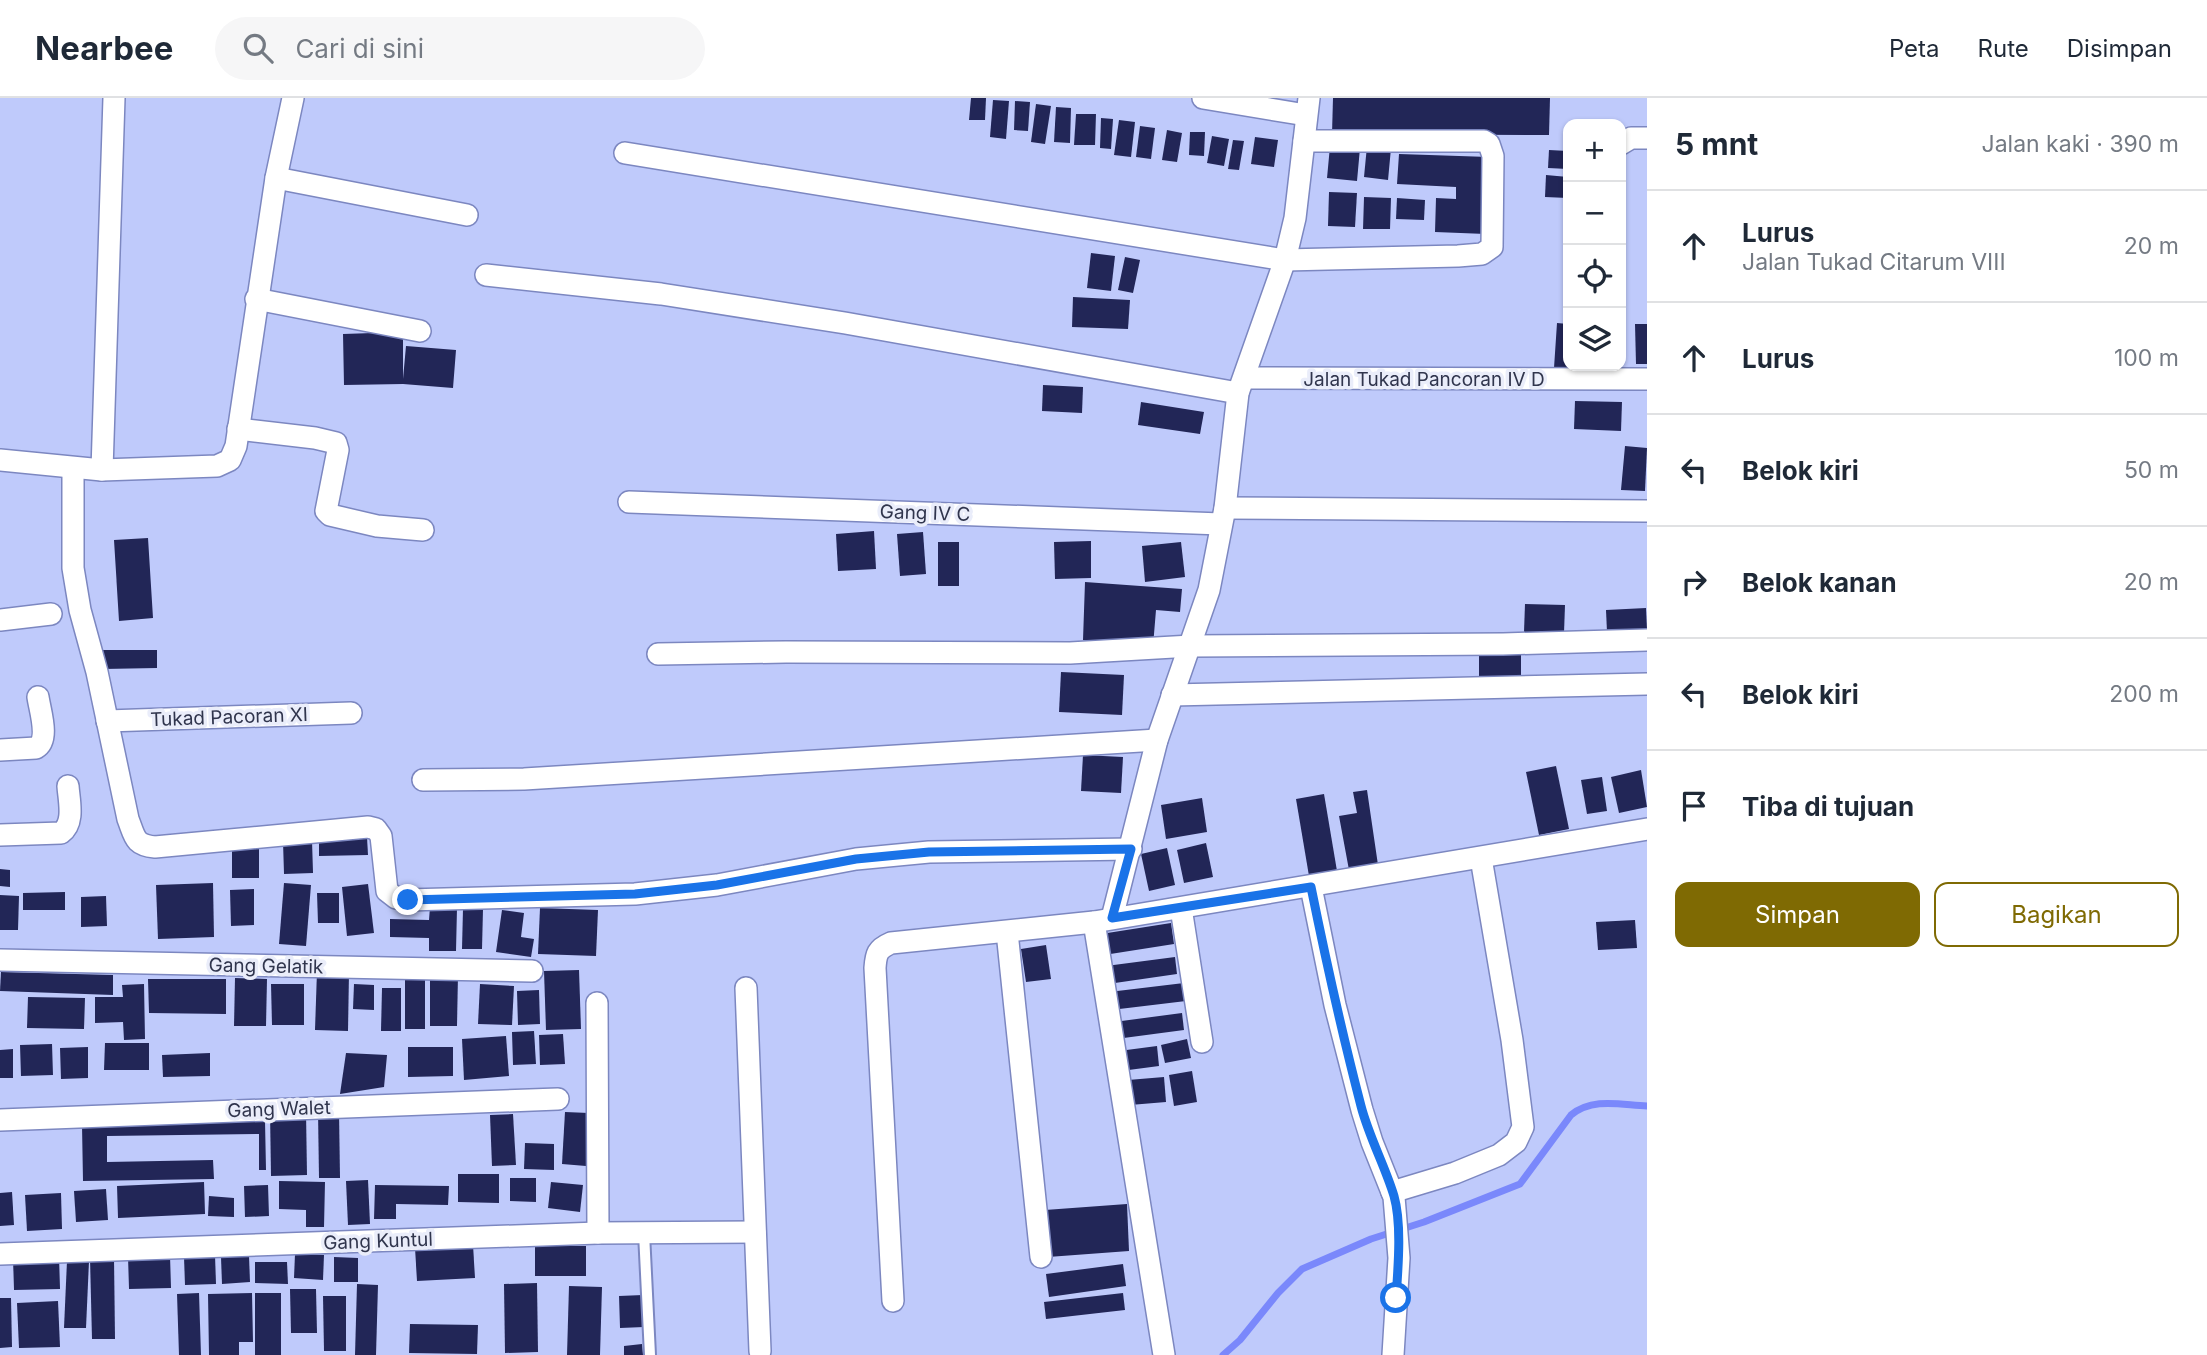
<!DOCTYPE html>
<html lang="id">
<head>
<meta charset="utf-8">
<style>
	:root { --surface:#fff; --page:#f6f6f7; --text:#1f2937; --muted:#747a83; --line:#e0e1e3; --accent:#7f6a03 }
	body { margin:0; font-family:Inter,sans-serif; background:var(--page); color:var(--text) }
	.controls { position:absolute; right:21px; top:21px; display:grid; overflow:hidden; border-radius:14px; box-shadow:0 2px 5px #0004 }
	.controls button { width:63px; height:63px; display:grid; place-items:center; padding:0; border:0; border-bottom:2px solid var(--line); background:var(--surface); color:var(--text); font:35px sans-serif }
	.stop { position:absolute; width:21px; height:21px; margin:-16px; border:5px solid #1a73e8; border-radius:50%; background:#fff }
	.stop.end { background:#1a73e8; border-color:#fff; box-shadow:0 2px 7px #0008 }
	.list { margin:0; padding:0; list-style:none }
	h2 { display:flex; justify-content:space-between; align-items:center; height:91px; margin:0; padding:0 28px; font-size:30px }
	h2 small { font-size:23px; font-weight:400; color:var(--muted) }
	.list li { display:grid; grid-template-columns:46px 1fr auto; gap:21px; align-items:center; box-sizing:border-box; height:112px; padding:0 28px; border-top:2px solid var(--line) }
	.list b { display:block; font-size:26px; white-space:nowrap }
	.list p { margin:0; font-size:23px; white-space:nowrap; color:var(--muted) }
	.list em { font-size:23px; font-style:normal; color:var(--muted) }
	.actions { display:flex; gap:14px; padding:21px 28px }
	.actions a { flex:1; padding:16px 0; border:2px solid var(--accent); border-radius:14px; text-align:center; font-size:24px; color:var(--accent) }
	.actions .main { background:var(--accent); color:#fff }
	.icon { flex:none; width:38px; height:38px; fill:none; stroke:currentColor; stroke-width:2; stroke-linecap:round; stroke-linejoin:round }
	.map { position:relative; flex:none; width:1647px; height:1257px; overflow:hidden }
	header { display:flex; align-items:center; gap:42px; box-sizing:border-box; height:98px; padding:0 35px; background:var(--surface); border-bottom:2px solid var(--line) }
	header strong { font-size:33px }
	nav { display:flex; gap:38px; margin-inline-start:auto; font-size:24px }
	.search { width:490px; height:63px; background:var(--page); display:flex; align-items:center; gap:18px; box-sizing:border-box; padding:0 24px; border-radius:38px; color:var(--muted); font-size:26px }
	main { display:flex }
	aside { flex:1; background:var(--surface) }
	.map>svg:first-child { display:block }
</style>
</head>
<body>
<header>
<strong>Nearbee</strong>
<div class="search"><svg class="icon" aria-label="search" viewBox="0 0 24 24"><circle cx="10" cy="10" r="6"/><path d="M15 15l6 6"/></svg>Cari di sini</div>
<nav><a>Peta</a><a>Rute</a><a>Disimpan</a></nav>
</header>
<main>
<div class="map">
<svg width="1647" height="1257" viewBox="0 0 1647 1257">
	<rect width="100%" height="100%" fill="#bfcafb"/>
	<g fill="none" stroke-linecap="round" stroke-linejoin="round">
		<path stroke="#7a88fb" stroke-width="7" d="M1223 1257 1240 1242 1278 1195 1302 1171 1371 1141 1424 1124 1520 1086 1571 1017C1593 999 1621 1007 1647 1008"/>
	</g>
	<g fill="#222657">
		<polygon points="971,0 986,0 985,22 969,22"/>
		<polygon points="1333,0 1550,0 1549,37 1332,36"/>
		<polygon points="993,2 1009,3 1006,41 990,39"/>
		<polygon points="1015,3 1030,4 1028,33 1014,32"/>
		<polygon points="1036,6 1051,8 1045,46 1031,44"/>
		<polygon points="1056,9 1071,10 1070,45 1054,44"/>
		<polygon points="1076,16 1096,16 1095,47 1074,47"/>
		<polygon points="1101,20 1113,21 1111,51 1100,50"/>
		<polygon points="1119,22 1135,24 1131,59 1114,57"/>
		<polygon points="1140,28 1155,30 1151,61 1136,59"/>
		<polygon points="1167,32 1182,35 1177,64 1162,62"/>
		<polygon points="1190,34 1205,34 1204,58 1189,57"/>
		<polygon points="1212,38 1229,41 1224,68 1207,65"/>
		<polygon points="1255,39 1278,42 1274,69 1251,66"/>
		<polygon points="1233,42 1244,43 1239,72 1228,71"/>
		<polygon points="1330,48 1360,50 1357,83 1327,80"/>
		<polygon points="1367,48 1391,50 1388,82 1364,79"/>
		<polygon points="1549,52 1568,53 1568,71 1548,70"/>
		<polygon points="1399,56 1489,59 1486,136 1435,134 1436,100 1456,101 1456,89 1397,86"/>
		<polygon points="1546,77 1568,79 1568,100 1545,99"/>
		<polygon points="1329,94 1357,95 1355,129 1328,128"/>
		<polygon points="1364,99 1391,100 1390,131 1363,131"/>
		<polygon points="1397,100 1425,102 1424,122 1396,121"/>
		<polygon points="1091,155 1115,158 1111,193 1087,190"/>
		<polygon points="1125,159 1140,162 1133,195 1118,192"/>
		<polygon points="1073,199 1130,202 1128,231 1072,229"/>
		<polygon points="1557,225 1568,226 1568,268 1597,268 1597,272 1554,270"/>
		<polygon points="1635,226 1647,226 1647,266 1636,266"/>
		<polygon points="403,234 403,281 406,248 456,252 453,290 403,286 344,287 343,236"/>
		<polygon points="1043,287 1083,289 1082,315 1042,313"/>
		<polygon points="1575,303 1622,304 1621,333 1574,331"/>
		<polygon points="1141,304 1204,314 1200,336 1138,327"/>
		<polygon points="1625,348 1647,350 1645,393 1621,392"/>
		<polygon points="874,433 876,471 838,473 836,436"/>
		<polygon points="923,434 926,476 900,478 897,436"/>
		<polygon points="148,440 153,520 119,523 114,442"/>
		<polygon points="1091,443 1091,480 1055,481 1054,444"/>
		<rect x="938" y="444" width="21" height="44"/>
		<polygon points="1181,444 1185,479 1145,484 1142,448"/>
		<polygon points="1085,484 1182,491 1180,514 1156,512 1153,548 1083,542"/>
		<polygon points="1525,506 1565,507 1564,535 1524,534"/>
		<polygon points="1646,510 1647,532 1607,534 1606,512"/>
		<polygon points="103,552 157,552 157,570 103,571"/>
		<polygon points="1479,556 1521,557 1521,579 1479,580"/>
		<polygon points="1061,574 1124,577 1122,617 1059,614"/>
		<polygon points="1083,657 1123,659 1121,695 1081,693"/>
		<polygon points="1556,668 1569,731 1539,737 1526,674"/>
		<polygon points="1641,672 1647,709 1619,715 1611,679"/>
		<polygon points="1602,679 1607,713 1587,716 1581,682"/>
		<polygon points="1367,692 1378,767 1349,772 1339,718 1357,715 1353,694"/>
		<polygon points="1324,696 1337,773 1309,778 1296,701"/>
		<polygon points="1202,700 1207,734 1166,741 1161,707"/>
		<polygon points="367,739 368,757 319,758 319,740"/>
		<polygon points="312,742 313,775 284,776 283,743"/>
		<polygon points="1206,745 1213,779 1184,785 1177,752"/>
		<rect x="232" y="749" width="27" height="31"/>
		<polygon points="1167,750 1175,787 1149,793 1141,756"/>
		<polygon points="0,771 10,772 10,789 0,788"/>
		<polygon points="213,785 214,839 158,841 156,787"/>
		<polygon points="284,785 311,787 306,848 279,846"/>
		<polygon points="368,786 374,835 347,838 342,789"/>
		<polygon points="254,791 254,827 231,828 230,792"/>
		<polygon points="65,794 65,812 23,812 23,795"/>
		<polygon points="317,795 339,795 339,825 318,825"/>
		<polygon points="0,797 19,798 18,832 0,832"/>
		<polygon points="106,798 107,828 81,829 81,799"/>
		<polygon points="430,809 457,810 456,853 429,853 429,840 390,839 390,821 429,822"/>
		<polygon points="540,810 598,812 596,858 538,856"/>
		<polygon points="463,811 483,811 482,851 462,851"/>
		<polygon points="502,812 524,815 521,839 534,841 531,859 496,854"/>
		<polygon points="1635,822 1637,850 1598,852 1596,824"/>
		<polygon points="1171,825 1174,846 1104,857 1101,836"/>
		<polygon points="1046,847 1051,881 1026,884 1021,851"/>
		<polygon points="1175,859 1177,876 1108,886 1106,868"/>
		<polygon points="579,872 581,931 546,932 544,873"/>
		<polygon points="317,873 349,874 348,933 315,932"/>
		<rect x="405" y="873" width="20" height="58"/>
		<polygon points="1,874 113,877 113,897 0,893"/>
		<polygon points="430,876 458,876 457,928 430,928"/>
		<polygon points="235,880 267,881 266,928 234,928"/>
		<polygon points="148,881 226,881 226,916 149,915"/>
		<polygon points="1184,885 1186,903 1111,912 1109,894"/>
		<polygon points="144,886 145,941 124,942 123,924 95,925 95,899 123,899 122,887"/>
		<polygon points="271,886 304,886 304,927 272,927"/>
		<polygon points="354,886 374,887 374,912 353,911"/>
		<polygon points="480,886 514,888 512,927 478,926"/>
		<polygon points="382,890 401,890 401,933 381,933"/>
		<polygon points="539,892 540,926 518,927 517,893"/>
		<polygon points="28,899 85,900 84,931 27,930"/>
		<polygon points="1182,915 1184,932 1116,941 1114,924"/>
		<polygon points="534,933 536,966 513,967 512,934"/>
		<polygon points="563,936 565,966 540,967 539,937"/>
		<polygon points="506,938 509,978 464,982 462,941"/>
		<polygon points="1187,941 1191,960 1165,965 1161,947"/>
		<polygon points="105,945 149,945 149,972 104,972"/>
		<polygon points="52,946 53,977 21,978 20,947"/>
		<polygon points="1157,948 1159,968 1121,973 1119,953"/>
		<polygon points="88,949 88,980 61,981 60,950"/>
		<polygon points="408,949 453,949 453,978 408,979"/>
		<polygon points="13,951 13,980 0,980 0,952"/>
		<polygon points="210,955 210,978 163,979 162,957"/>
		<polygon points="346,955 387,957 384,989 340,996"/>
		<polygon points="1192,973 1197,1004 1174,1008 1169,977"/>
		<polygon points="1164,979 1166,1004 1130,1007 1128,982"/>
		<polygon points="318,1013 339,1013 340,1080 319,1080"/>
		<polygon points="270,1014 306,1014 307,1077 271,1078"/>
		<polygon points="565,1014 589,1015 586,1068 562,1066"/>
		<polygon points="513,1016 516,1067 492,1068 490,1017"/>
		<polygon points="265,1023 266,1072 259,1072 259,1036 107,1038 107,1064 213,1062 214,1081 83,1083 82,1027"/>
		<polygon points="525,1045 554,1046 554,1072 524,1071"/>
		<polygon points="458,1076 499,1076 499,1105 458,1104"/>
		<polygon points="510,1080 536,1080 536,1104 510,1103"/>
		<polygon points="368,1082 370,1126 348,1127 346,1083"/>
		<polygon points="279,1083 325,1084 324,1129 306,1129 306,1112 279,1111"/>
		<polygon points="204,1084 205,1116 118,1120 117,1088"/>
		<polygon points="551,1084 583,1087 580,1114 548,1110"/>
		<polygon points="268,1087 269,1118 245,1119 244,1088"/>
		<polygon points="375,1087 449,1088 448,1107 396,1106 396,1121 374,1121"/>
		<polygon points="106,1091 108,1122 76,1124 74,1093"/>
		<polygon points="12,1094 14,1127 0,1128 0,1095"/>
		<polygon points="61,1095 62,1131 27,1133 25,1097"/>
		<polygon points="209,1098 234,1100 234,1119 208,1118"/>
		<polygon points="1127,1106 1129,1153 1048,1159 1045,1112"/>
		<polygon points="473,1147 475,1180 417,1183 415,1150"/>
		<rect x="535" y="1148" width="51" height="30"/>
		<polygon points="295,1156 324,1157 323,1182 294,1180"/>
		<polygon points="170,1157 171,1190 129,1191 128,1158"/>
		<polygon points="215,1157 216,1186 185,1187 184,1159"/>
		<polygon points="59,1158 60,1191 14,1192 13,1160"/>
		<polygon points="249,1158 250,1184 222,1186 221,1159"/>
		<polygon points="114,1159 115,1241 92,1241 90,1160"/>
		<polygon points="334,1159 358,1160 358,1184 334,1184"/>
		<polygon points="67,1163 89,1163 86,1230 64,1230"/>
		<polygon points="255,1164 287,1164 288,1186 255,1185"/>
		<polygon points="1123,1166 1126,1188 1049,1199 1046,1176"/>
		<polygon points="537,1185 538,1254 505,1255 504,1186"/>
		<polygon points="357,1186 378,1187 376,1257 355,1257"/>
		<polygon points="569,1188 602,1189 600,1257 567,1257"/>
		<polygon points="290,1191 316,1191 317,1235 291,1235"/>
		<polygon points="199,1195 201,1257 179,1257 177,1196"/>
		<polygon points="252,1195 253,1244 239,1244 239,1257 209,1257 208,1196"/>
		<rect x="255" y="1195" width="26" height="62"/>
		<polygon points="1123,1195 1125,1212 1046,1221 1044,1204"/>
		<polygon points="643,1197 644,1229 620,1230 619,1198"/>
		<polygon points="323,1198 346,1198 346,1253 324,1253"/>
		<polygon points="0,1200 11,1200 12,1249 0,1250"/>
		<polygon points="58,1203 60,1249 19,1250 17,1205"/>
		<polygon points="410,1226 478,1227 477,1256 409,1255"/>
		<polygon points="642,1246 643,1257 624,1257 624,1248"/>
	</g>
	<g fill="none" stroke-linecap="round" stroke-linejoin="round">
		<defs>
			<polyline id="service" points="644,1135 650,1257"/>
			<g id="minor">
				<polyline points="1203,0 1306,17"/>
				<polyline points="1621,46 1631,40 1647,40"/>
				<polyline points="625,55 1285,162 1458,158 1482,156 1492,149 1493,58 1489,46 1484,43 1304,43"/>
				<polyline points="276,80 467,117"/>
				<polyline points="486,177 661,196 845,225 1238,295"/>
				<polyline points="256,201 420,233"/>
				<polyline points="1244,280 1647,281"/>
				<polyline points="238,331 315,340 336,345 338,352 326,413 330,417 377,428 423,432"/>
				<polyline points="0,362 102,372 217,368 230,362 236,348 276,80 293,0"/>
				<path d="M73 370V470L80 512 97 574 128 721C135 739 134 747 155 749L368 729 376 731 381 738 387 793 396 800 407 802 635 796 717 787 856 761 929 754 1131 751"/>
				<polyline points="102,372 114,0"/>
				<polyline points="629,404 1221,426"/>
				<polyline points="1225,410 1647,413"/>
				<polyline points="0,522 51,516"/>
				<polyline points="658,556 786,554 1070,555 1191,548 1503,546 1647,542"/>
				<polyline points="1172,597 1647,586"/>
				<polyline points="107,623 351,615"/>
				<path d="M0 652 36 650C50 642 40 613 38 599"/>
				<polyline points="423,682 524,681 1157,642"/>
				<path d="M0 737 61 735C75 725 69 703 68 688"/>
				<polyline points="1311,789 1335,907 1362,1012 1372,1044 1394,1099 1399,1160 1393,1257"/>
				<polyline points="1181,810 1202,944"/>
				<polyline points="1112,820 1157,642 1209,492 1225,410 1238,295 1285,162 1295,120 1309,0"/>
				<polyline points="1094,824 1164,1257"/>
				<polyline points="1007,834 1041,1159"/>
				<polyline points="0,862 532,873"/>
				<polyline points="746,890 760,1253"/>
				<polyline points="597,905 598,1135"/>
				<polyline points="0,1022 558,1001"/>
				<polyline points="1392,1094 1455,1075 1499,1057 1516,1044 1523,1029 1512,942 1481,760"/>
				<polyline points="0,1156 598,1135 755,1134"/>
				<path d="M893 1203 875 870C876 856 877 851 891 845L1094 824 1647 731"/>
			</g>
		</defs>
		<use href="#service" stroke="#7c87c0" stroke-width="14"/>
		<use href="#minor" stroke="#7c87c0" stroke-width="24"/>
		<use href="#service" stroke="#fff" stroke-width="10"/>
		<use href="#minor" stroke="#fff" stroke-width="21"/>
	</g>
	<g fill="none" stroke-linecap="round" stroke-linejoin="round">
		<path stroke="#1a73e8" stroke-width="9" d="M408 802 635 796 717 787 856 761 929 754 1131 751 1112 820 1311 789C1326 863 1342 935 1361 1008 1369 1039 1385 1068 1394 1098 1402 1126 1398 1171 1396 1200"/>
	</g>
	<g text-anchor="middle" dominant-baseline="central" stroke-width="7" stroke-linejoin="round" paint-order="stroke">
		<g font-size="19" fill="#30354d" stroke="#eaedfa">
			<text x="1424" y="281">Jalan Tukad Pancoran IV D</text>
			<text transform="translate(925 415) rotate(2)">Gang IV C</text>
			<text transform="translate(229 619) rotate(-2)">Tukad Pacoran XI</text>
			<text transform="translate(266 868) rotate(1)">Gang Gelatik</text>
			<text transform="translate(279 1011) rotate(-2)">Gang Walet</text>
			<text transform="translate(378 1143) rotate(-2)">Gang Kuntul</text>
		</g>
	</g>
</svg>
<div class="controls">
<button>+</button>
<button>−</button>
<button><svg class="icon" aria-label="locate" viewBox="0 0 24 24"><circle cx="12" cy="12" r="6"/><path d="M12 2v4M12 18v4M2 12h4M18 12h4"/></svg></button>
<button><svg class="icon" aria-label="layers" viewBox="0 0 24 24"><path d="M12 4l9 5-9 5-9-5zM3 14l9 5 9-5"/></svg></button>
</div>
<div class="stop" style="left:1396px;top:1200px"></div>
<div class="stop end" style="left:408px;top:802px"></div>
</div>
<aside>
<h2>5 mnt<small>Jalan kaki · 390 m</small></h2>
<ul class="list">
<li><svg class="icon" aria-label="ahead" viewBox="0 0 24 24"><path d="M12 20V5M6 11l6-6 6 6"/></svg><div><b>Lurus</b><p>Jalan Tukad Citarum VIII</p></div><em>20 m</em></li>
<li><svg class="icon" aria-label="ahead" viewBox="0 0 24 24"><path d="M12 20V5M6 11l6-6 6 6"/></svg><div><b>Lurus</b></div><em>100 m</em></li>
<li><svg class="icon" aria-label="left" viewBox="0 0 24 24"><path d="M17 20v-9H6M10 6l-5 5 5 5"/></svg><div><b>Belok kiri</b></div><em>50 m</em></li>
<li><svg class="icon" aria-label="right" viewBox="0 0 24 24"><path d="M7 20v-9h11M14 6l5 5-5 5"/></svg><div><b>Belok kanan</b></div><em>20 m</em></li>
<li><svg class="icon" aria-label="left" viewBox="0 0 24 24"><path d="M17 20v-9H6M10 6l-5 5 5 5"/></svg><div><b>Belok kiri</b></div><em>200 m</em></li>
<li><svg class="icon" aria-label="arrive" viewBox="0 0 24 24"><path d="M6 21V4h12l-3 4 3 4H6"/></svg><div><b>Tiba di tujuan</b></div></li>
</ul>
<div class="actions"><a class="main">Simpan</a><a>Bagikan</a></div>
</aside>
</main>
</body>
</html>
